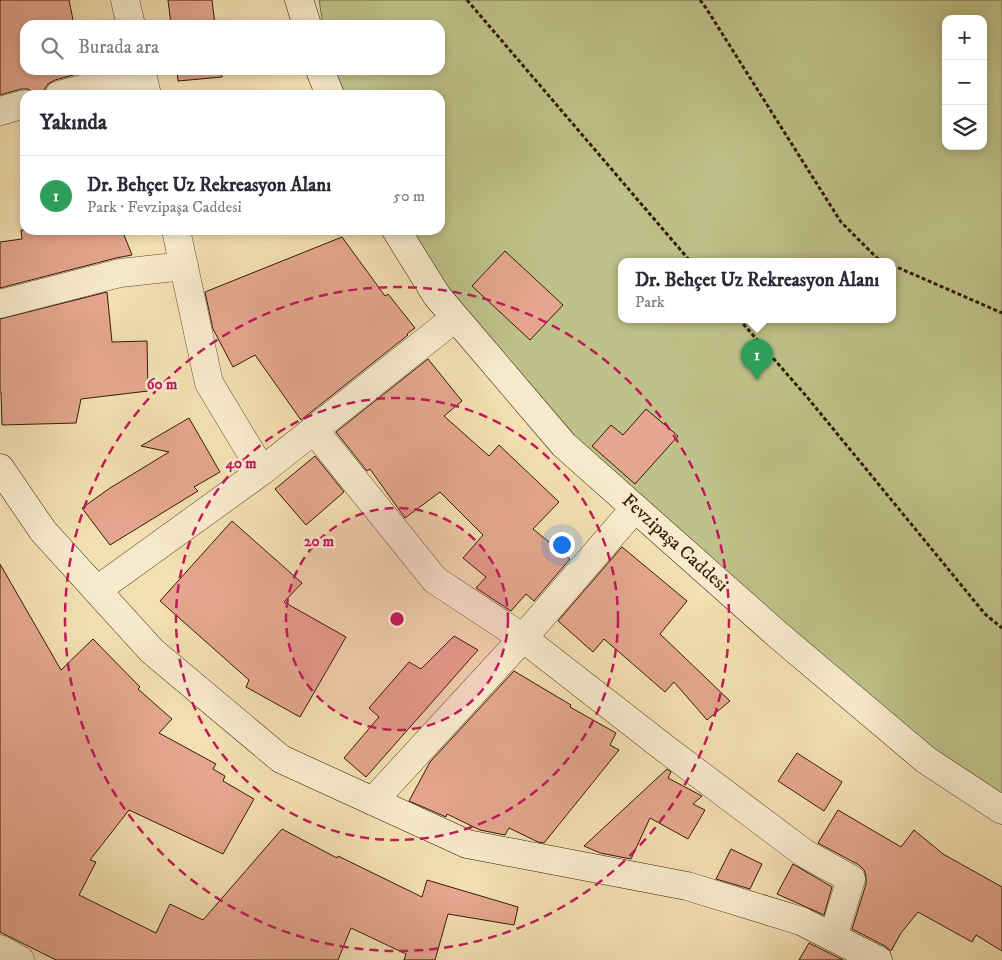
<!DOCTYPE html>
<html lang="tr">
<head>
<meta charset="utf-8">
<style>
	:root { --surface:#fff; --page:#f2f2f3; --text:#2b2b33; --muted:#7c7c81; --line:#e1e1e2; --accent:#111827 }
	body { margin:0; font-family:"IM FELL DW Pica",serif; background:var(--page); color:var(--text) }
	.controls { position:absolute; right:15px; top:15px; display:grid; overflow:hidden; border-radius:10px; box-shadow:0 2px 8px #0003 }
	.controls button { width:45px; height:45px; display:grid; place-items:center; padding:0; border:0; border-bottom:1px solid var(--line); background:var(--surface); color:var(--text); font:25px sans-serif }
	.you { position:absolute; left:561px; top:544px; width:18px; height:18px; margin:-12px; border:4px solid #fff; border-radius:50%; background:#1a73e8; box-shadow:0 0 0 8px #1a73e833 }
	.badge { display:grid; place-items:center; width:32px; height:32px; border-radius:50%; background:var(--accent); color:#fff; font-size:16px; font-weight:700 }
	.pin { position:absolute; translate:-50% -41px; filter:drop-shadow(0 1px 2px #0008) }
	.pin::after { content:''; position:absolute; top:26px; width:18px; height:15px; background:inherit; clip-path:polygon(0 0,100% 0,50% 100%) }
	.popup { position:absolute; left:618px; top:258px; width:278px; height:65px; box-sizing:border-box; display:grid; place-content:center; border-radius:10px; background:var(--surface); filter:drop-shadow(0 1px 4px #0005); font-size:16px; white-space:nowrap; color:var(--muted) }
	.popup b { font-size:19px; color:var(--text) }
	.popup::after { content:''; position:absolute; left:50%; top:100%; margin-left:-10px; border:10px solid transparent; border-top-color:var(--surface) }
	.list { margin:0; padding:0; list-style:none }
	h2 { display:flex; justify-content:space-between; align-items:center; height:65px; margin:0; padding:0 20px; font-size:21px }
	h2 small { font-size:16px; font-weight:400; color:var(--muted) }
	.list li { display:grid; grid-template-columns:32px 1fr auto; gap:15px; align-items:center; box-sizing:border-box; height:80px; padding:0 20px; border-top:1px solid var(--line) }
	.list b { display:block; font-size:19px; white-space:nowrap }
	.list p { margin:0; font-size:16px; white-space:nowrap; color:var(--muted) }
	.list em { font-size:16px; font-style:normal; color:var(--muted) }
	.icon { flex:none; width:28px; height:28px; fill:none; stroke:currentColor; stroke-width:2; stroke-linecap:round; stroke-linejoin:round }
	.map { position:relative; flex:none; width:1002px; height:960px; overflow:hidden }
	.search { position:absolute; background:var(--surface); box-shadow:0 2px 8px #0003; left:20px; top:20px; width:425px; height:55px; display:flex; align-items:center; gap:12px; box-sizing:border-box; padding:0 18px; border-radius:15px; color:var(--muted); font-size:19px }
	.panel { position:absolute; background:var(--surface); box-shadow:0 2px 8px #0003; left:20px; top:90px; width:425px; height:145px; border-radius:15px }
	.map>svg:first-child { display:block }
</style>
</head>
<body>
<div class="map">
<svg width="1002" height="960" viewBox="0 0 1002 960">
	<rect width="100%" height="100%" fill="#f3dfb1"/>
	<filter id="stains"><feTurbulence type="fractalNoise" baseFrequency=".004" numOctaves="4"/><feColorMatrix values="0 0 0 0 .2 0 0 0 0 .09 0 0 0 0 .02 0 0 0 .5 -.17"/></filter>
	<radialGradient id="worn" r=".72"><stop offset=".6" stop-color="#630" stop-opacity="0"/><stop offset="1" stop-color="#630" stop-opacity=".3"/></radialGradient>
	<path fill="#bec189" stroke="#7a6e47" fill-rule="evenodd" d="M319 0H1002V807L565 445 460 314 408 230H440V95H341L333 70H440V25H323ZM946 19H983V146H946ZM622 261H892V319H622Z"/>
	<g fill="#e4a68e" stroke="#351b05">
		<polygon points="0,0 69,0 74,25 25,25 25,70 84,70 84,72 55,80 48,84 44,90 44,95 37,95 28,89 21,89 0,95"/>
		<polygon points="168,0 212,0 215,25 171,25"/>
		<polygon points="177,70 221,70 222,77 178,81"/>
		<polygon points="21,230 122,230 132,255 116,258 0,288 0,242 22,239"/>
		<polygon points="342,237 385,296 388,294 415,328 407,334 408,335 301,420 255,355 233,367 213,329 205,292"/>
		<polygon points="505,251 563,305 530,340 472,286"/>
		<polygon points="107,292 112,342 147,341 148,391 81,399 76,423 2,425 1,392 0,392 0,319"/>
		<polygon points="428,359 462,401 444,416 489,456 499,445 559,502 533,529 570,559 534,601 526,594 511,611 476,588 486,577 463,558 483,535 440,492 405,518 370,469 367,471 336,432"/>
		<polygon points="646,409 678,436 635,484 592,446 611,425 623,435"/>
		<polygon points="189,418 220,472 194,487 198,491 110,545 82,508 110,488 169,452 141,446"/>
		<polygon points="315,456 344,492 306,525 275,489"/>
		<polygon points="232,521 302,583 284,602 346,637 300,717 246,687 249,680 160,601"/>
		<polygon points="622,547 687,601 660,634 730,701 707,720 674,682 665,692 604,639 593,652 558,621"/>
		<polygon points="0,564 61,670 93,639 140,687 138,689 172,719 159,733 216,764 213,769 225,776 223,781 254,799 223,854 129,810 90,860 96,862 79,895 156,933 170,904 203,920 282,829 337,858 338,856 422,897 427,880 518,907 514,925 448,914 435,960 404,960 406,954 351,928 338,960 56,960 0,932"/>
		<polygon points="454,636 478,650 366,777 344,758 379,717 369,708 409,662 421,669"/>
		<polygon points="514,671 571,705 570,707 616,733 610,745 619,750 544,843 538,842 509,828 505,835 480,830 447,814 446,817 409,801 430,762"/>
		<polygon points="797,753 842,782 824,811 778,781"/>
		<polygon points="667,769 671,772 668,778 702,796 693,804 705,810 688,839 650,818 631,859 600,853 584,846"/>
		<polygon points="838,810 901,847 914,830 943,854 1002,887 1002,951 976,935 972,942 918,912 901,933 891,951 885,946 852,929 866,884 866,876 864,870 859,865 818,843"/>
		<polygon points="731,849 762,864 750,889 716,879"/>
		<polygon points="793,864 832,887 824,915 777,894"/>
		<polygon points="809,943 843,960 799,960"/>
	</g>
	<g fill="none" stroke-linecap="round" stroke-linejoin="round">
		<defs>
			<g id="street">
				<polyline points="125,0 131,25"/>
				<polyline points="141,70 147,95"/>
				<polyline points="59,95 142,73"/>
				<polyline points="0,111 25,104"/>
				<polyline points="176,230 209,383 262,471"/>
				<polyline points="0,304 120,273 184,266"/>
				<polyline points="314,430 435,580 523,638 667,750 804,853 851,879 833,937"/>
				<polyline points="97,590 262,471 455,318"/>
				<polyline points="373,801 523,638 635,508"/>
				<polyline points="0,949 20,960"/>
			</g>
			<g id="secondary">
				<polyline points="299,0 307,25"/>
				<polyline points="320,70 330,95"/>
				<polyline points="396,230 437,296 564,445 778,635 926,760 1002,810"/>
				<polyline points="0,468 43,531 152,651 281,759 467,844 687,886 801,921 878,960"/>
			</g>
		</defs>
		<use href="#street" stroke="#644c30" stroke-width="29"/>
		<use href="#secondary" stroke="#351b05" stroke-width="29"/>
		<g stroke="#351b05" stroke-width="3" stroke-dasharray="4 2.5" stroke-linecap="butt">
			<polyline points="467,0 690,261"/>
			<polyline points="700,0 706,8 841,222 877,258 884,261"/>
			<polyline points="892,265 1002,313"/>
			<polyline points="739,319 807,397 985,614 1002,628"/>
		</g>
		<use href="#street" stroke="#f7eacc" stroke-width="28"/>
		<use href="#secondary" stroke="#f7eacc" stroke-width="28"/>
	</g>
	<circle cx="397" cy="619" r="111" fill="#c2185b" fill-opacity=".12"/>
	<g fill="none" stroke="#c2185b" stroke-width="2.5" stroke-dasharray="9 6">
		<circle cx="397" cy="619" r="111"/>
		<circle cx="397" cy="619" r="221"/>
		<circle cx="397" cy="619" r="332"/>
	</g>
	<g text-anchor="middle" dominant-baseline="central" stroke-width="5" stroke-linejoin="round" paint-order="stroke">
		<g font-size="19" fill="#351b05" stroke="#f7eacc">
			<text transform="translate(675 543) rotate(42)">Fevzipaşa Caddesi</text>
		</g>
	</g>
	<circle cx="397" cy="619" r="8" fill="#c2185b" stroke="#f7eacc" stroke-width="2.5"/>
	<g font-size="15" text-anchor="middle" font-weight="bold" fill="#c2185b" stroke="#f7eacc" stroke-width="5" stroke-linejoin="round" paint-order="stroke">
		<text x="162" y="389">60 m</text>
		<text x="241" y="468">40 m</text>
		<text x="319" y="546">20 m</text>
	</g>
	<rect width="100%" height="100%" filter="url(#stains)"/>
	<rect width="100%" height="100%" fill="url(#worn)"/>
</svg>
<div class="controls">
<button>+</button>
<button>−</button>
<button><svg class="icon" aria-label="layers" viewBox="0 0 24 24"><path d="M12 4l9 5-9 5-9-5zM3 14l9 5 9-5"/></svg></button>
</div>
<div class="you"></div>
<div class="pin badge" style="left:757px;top:380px;background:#2e9e5b">1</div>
<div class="popup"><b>Dr. Behçet Uz Rekreasyon Alanı</b>Park</div>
<div class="search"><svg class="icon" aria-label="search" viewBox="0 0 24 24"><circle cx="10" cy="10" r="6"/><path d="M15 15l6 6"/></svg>Burada ara</div>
<section class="panel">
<h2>Yakında<small></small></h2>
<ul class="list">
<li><span class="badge" style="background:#2e9e5b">1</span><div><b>Dr. Behçet Uz Rekreasyon Alanı</b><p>Park · Fevzipaşa Caddesi</p></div><em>50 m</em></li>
</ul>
</section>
</div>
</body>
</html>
